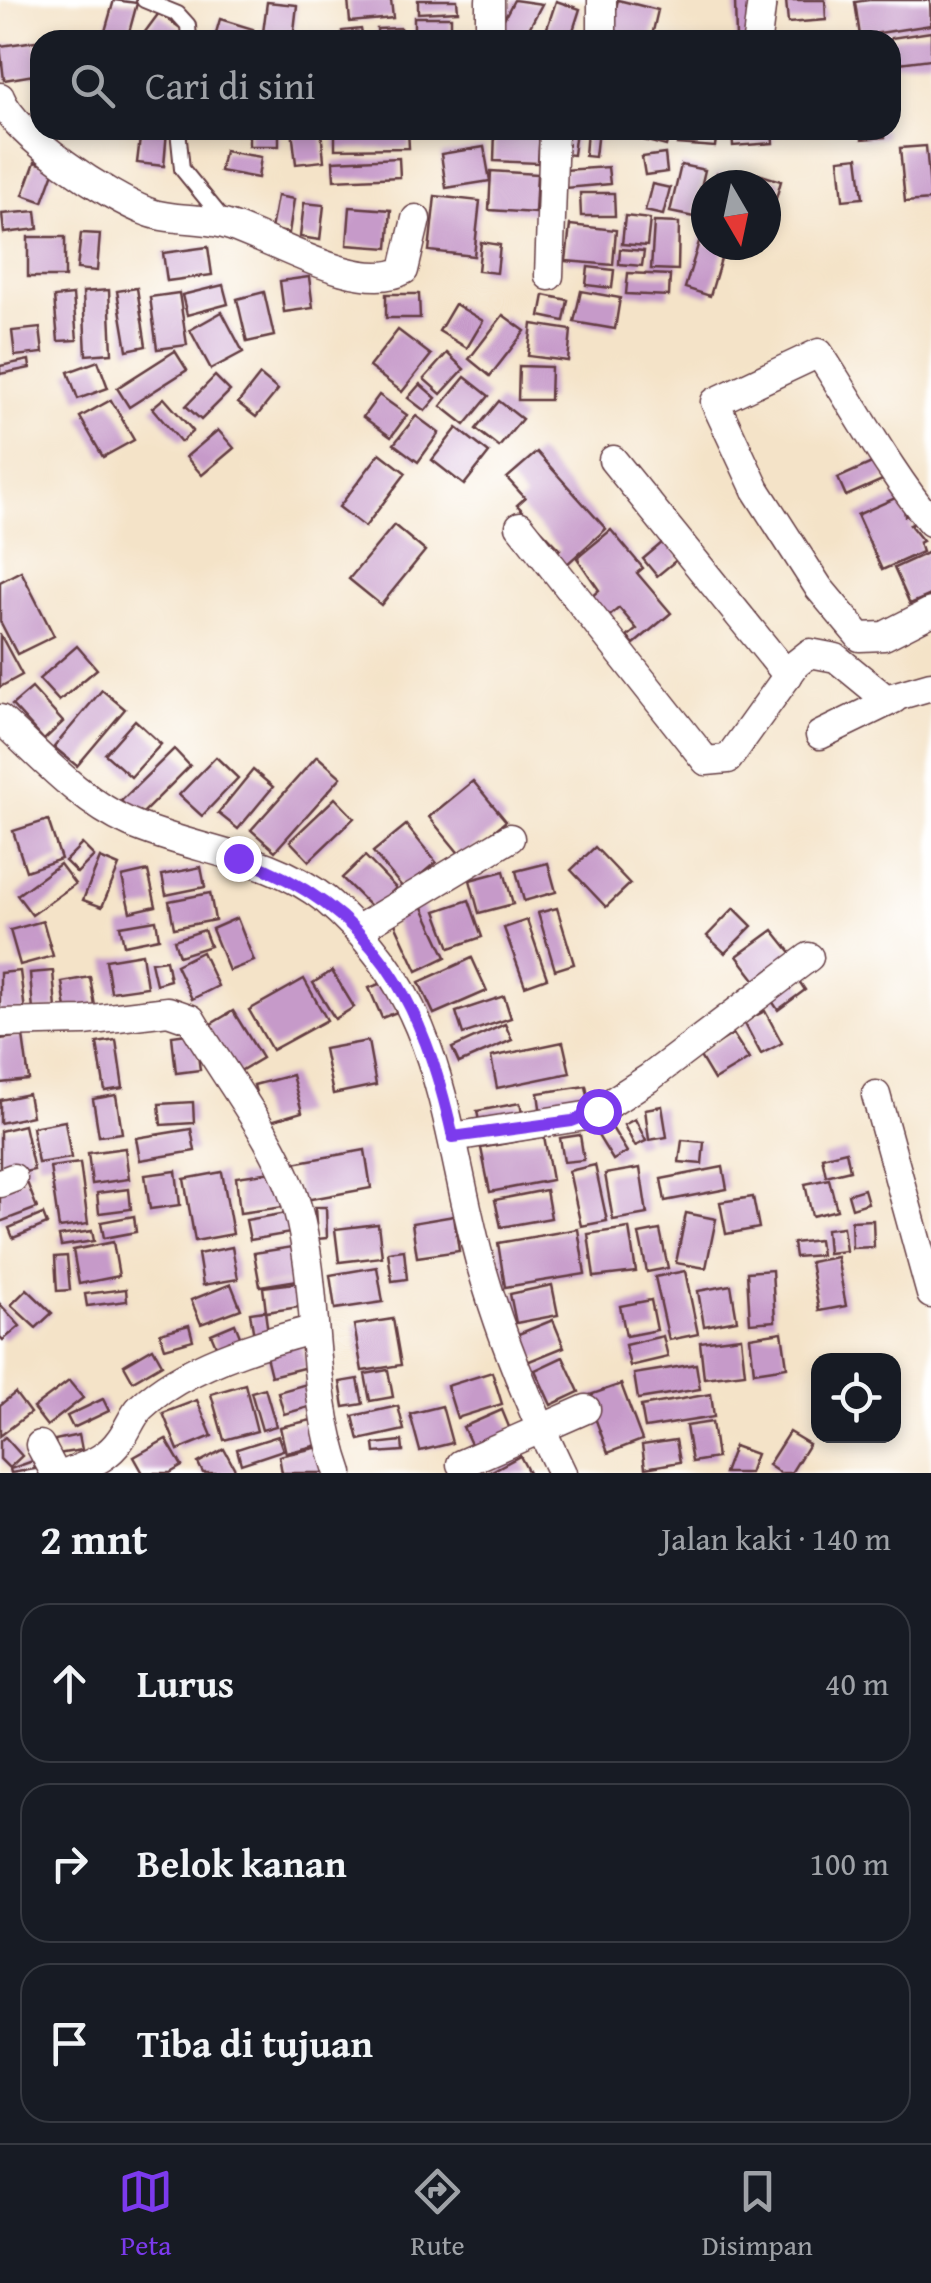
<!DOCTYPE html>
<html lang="id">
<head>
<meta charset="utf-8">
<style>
	:root { --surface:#171b24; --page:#242831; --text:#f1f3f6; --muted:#9ea1a6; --line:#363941; --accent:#7c3aed }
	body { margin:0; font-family:"Gentium Book Plus",serif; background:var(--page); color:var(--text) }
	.controls { position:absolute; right:30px; bottom:30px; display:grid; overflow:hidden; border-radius:20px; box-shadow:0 5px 15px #0003 }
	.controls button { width:90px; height:90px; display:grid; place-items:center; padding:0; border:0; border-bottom:2px solid var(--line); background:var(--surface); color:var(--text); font:50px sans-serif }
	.compass { position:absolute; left:691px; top:170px; width:90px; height:90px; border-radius:50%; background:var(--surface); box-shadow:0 5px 15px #0003; rotate:171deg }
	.stop { position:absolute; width:30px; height:30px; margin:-22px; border:8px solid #7c3aed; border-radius:50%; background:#fff }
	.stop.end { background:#7c3aed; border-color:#fff; box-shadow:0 2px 10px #0008 }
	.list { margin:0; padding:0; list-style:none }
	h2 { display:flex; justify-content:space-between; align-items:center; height:130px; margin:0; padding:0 40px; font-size:42px }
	h2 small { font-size:32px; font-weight:400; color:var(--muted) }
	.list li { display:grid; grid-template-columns:65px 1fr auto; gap:30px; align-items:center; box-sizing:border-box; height:160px; margin:0 20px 20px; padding:0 20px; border:2px solid var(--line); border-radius:30px }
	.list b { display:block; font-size:38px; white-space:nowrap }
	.list em { font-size:32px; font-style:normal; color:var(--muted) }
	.icon { flex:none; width:55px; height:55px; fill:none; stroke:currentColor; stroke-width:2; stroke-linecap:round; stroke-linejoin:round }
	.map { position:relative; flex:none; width:931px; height:1473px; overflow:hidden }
	.search { position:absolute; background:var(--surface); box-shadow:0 5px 15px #0003; left:30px; right:30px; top:30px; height:110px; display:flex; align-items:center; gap:25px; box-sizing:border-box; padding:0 35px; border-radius:30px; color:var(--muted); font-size:38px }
	.sheet { height:670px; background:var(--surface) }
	nav { display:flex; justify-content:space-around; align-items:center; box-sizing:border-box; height:140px; border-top:2px solid var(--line); background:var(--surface); font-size:28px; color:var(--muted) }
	nav a { display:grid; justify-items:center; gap:5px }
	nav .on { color:var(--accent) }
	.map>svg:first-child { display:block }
</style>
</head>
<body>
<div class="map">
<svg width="931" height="1473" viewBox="0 0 931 1473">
	<rect width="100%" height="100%" fill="#fff"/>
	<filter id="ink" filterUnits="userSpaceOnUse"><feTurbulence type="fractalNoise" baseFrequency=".01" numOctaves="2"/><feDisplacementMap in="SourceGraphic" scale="20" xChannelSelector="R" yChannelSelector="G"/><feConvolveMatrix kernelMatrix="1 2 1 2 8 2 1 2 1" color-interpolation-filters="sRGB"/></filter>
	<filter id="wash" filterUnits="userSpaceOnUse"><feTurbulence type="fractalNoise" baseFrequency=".0048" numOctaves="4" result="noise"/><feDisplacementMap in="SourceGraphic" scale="40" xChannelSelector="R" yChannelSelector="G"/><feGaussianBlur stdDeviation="2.25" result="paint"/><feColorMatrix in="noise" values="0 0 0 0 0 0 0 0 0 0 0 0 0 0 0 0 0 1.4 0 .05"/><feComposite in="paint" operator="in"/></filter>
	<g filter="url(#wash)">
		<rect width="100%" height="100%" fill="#f4e3c8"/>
		<g id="blocks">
			<g fill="#c69ac9">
				<polygon points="114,0 137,3 127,40 104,35"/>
				<polygon points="348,0 391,0 393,18 350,22"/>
				<polygon points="418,0 457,0 458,11 418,13"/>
				<polygon points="514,0 542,4 523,40 499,28"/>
				<polygon points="618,0 658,10 651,40 608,40"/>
				<polygon points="735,0 754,0 755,40 736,40"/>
				<polygon points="786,0 825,0 826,20 788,23"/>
				<polygon points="869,0 930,0 931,25 860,36 855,2"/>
				<polygon points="556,1 580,9 570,40 543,40"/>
				<polygon points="267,2 297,5 293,40 262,40"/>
				<polygon points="159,13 186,32 180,40 139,40"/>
				<rect x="414" y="17" width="37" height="23"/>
				<polygon points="220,19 253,29 250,40 214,40"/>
				<polygon points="401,28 402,40 378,40 377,29"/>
				<polygon points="361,29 363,40 343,40 342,31"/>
				<polygon points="931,32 931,59 891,64 891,38"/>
				<polygon points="36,41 40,74 4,80 0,46"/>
				<polygon points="141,130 167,130 164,166 137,163"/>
				<rect x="249" y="130" width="30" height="16"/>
				<polygon points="292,130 321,130 324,161 296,164"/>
				<polygon points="335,130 408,130 409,148 335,149"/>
				<polygon points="495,130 540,130 538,163 494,161"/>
				<polygon points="566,130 576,130 573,155 563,154"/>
				<polygon points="587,130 598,130 595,157 585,156"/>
				<polygon points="638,130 670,130 666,146 636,138"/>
				<polygon points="679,130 717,130 715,147 677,144"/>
				<polygon points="732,130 772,130 773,143 733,146"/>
				<polygon points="862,130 885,130 885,137 862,139"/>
				<polygon points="926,146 931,200 905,202 900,148"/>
				<polygon points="484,147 490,181 446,188 441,154"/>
				<polygon points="224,151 261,157 258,178 220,171"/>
				<polygon points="665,154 667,172 645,175 642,157"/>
				<polygon points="858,157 863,198 843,200 839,159"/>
				<polygon points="399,158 400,177 334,180 333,161"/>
				<polygon points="35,162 55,169 43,202 23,195"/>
				<polygon points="681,165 705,170 694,217 670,212"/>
				<polygon points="608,167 610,184 566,188 564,170"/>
				<polygon points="491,171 537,174 535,213 489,210"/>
				<polygon points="717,173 742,180 740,185 714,185"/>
				<polygon points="758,174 781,181 773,209 766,207 766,185 754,185"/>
				<polygon points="652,184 670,188 663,215 645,211"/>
				<polygon points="580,193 614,193 615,216 581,216"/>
				<polygon points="277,196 294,199 289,233 271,230"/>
				<polygon points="435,196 480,201 474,256 429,251"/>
				<polygon points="304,203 324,205 320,240 300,237"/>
				<polygon points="350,207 391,210 388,248 347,245"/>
				<polygon points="36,211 38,229 4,233 2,214"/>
				<polygon points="625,216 650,219 647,246 622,244"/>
				<polygon points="654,222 679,223 678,270 651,269"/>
				<polygon points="570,225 616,230 613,265 566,261"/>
				<polygon points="702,232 706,245 725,245 710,296 685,288"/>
				<polygon points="81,233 100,234 97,271 77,269"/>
				<rect x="28" y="237" width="37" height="40"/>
				<polygon points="481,242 500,245 497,273 478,271"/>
				<polygon points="208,247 212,275 167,281 163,253"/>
				<polygon points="620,249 644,251 642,266 619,264"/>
				<polygon points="588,267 614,270 612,288 586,285"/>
				<polygon points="628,273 670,275 669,296 626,294"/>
				<polygon points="309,277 313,308 284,312 280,281"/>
				<polygon points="223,285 228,304 187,315 182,295"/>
				<polygon points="137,288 146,346 127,350 117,291"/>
				<polygon points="109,290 112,353 86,355 83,292"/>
				<polygon points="581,291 620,298 615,329 574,322"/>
				<polygon points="264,292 274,336 247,342 237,299"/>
				<polygon points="179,293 187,345 157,349 150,297"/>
				<polygon points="386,294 419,294 420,318 386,318"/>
				<polygon points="73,295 77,340 58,341 54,297"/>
				<polygon points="544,295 568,300 564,321 540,316"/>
				<polygon points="455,304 483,321 467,348 439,331"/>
				<polygon points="222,312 243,352 211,369 190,330"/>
				<polygon points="503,315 525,331 490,376 469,359"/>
				<polygon points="532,324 571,330 568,361 528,356"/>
				<polygon points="40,328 43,353 15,356 12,331"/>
				<polygon points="398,330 431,355 402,392 369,367"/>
				<polygon points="175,351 187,370 129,407 117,388"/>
				<polygon points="447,353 464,369 441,394 424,379"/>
				<polygon points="29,360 30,368 0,374 0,366"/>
				<polygon points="98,361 108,388 78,399 68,372"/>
				<polygon points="519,366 551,367 550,400 518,400"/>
				<polygon points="260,375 278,390 256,417 238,403"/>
				<polygon points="215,376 230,391 201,420 186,406"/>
				<polygon points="465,377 489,396 465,425 441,406"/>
				<polygon points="420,384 436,398 425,411 408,398"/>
				<polygon points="379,395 407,415 391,437 363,417"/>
				<polygon points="164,398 193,431 181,442 152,408"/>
				<polygon points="111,400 134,440 103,457 80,417"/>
				<polygon points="499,401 522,419 499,447 476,429"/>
				<polygon points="416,416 439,433 418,462 394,444"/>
				<polygon points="457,428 489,453 464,485 432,460"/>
				<polygon points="218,430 234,448 202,475 186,457"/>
				<polygon points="537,452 606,529 565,566 555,554 560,549 517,505 525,498 507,478"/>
				<polygon points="380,453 406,473 365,527 339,507"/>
				<polygon points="883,458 887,478 846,496 838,478"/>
				<polygon points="902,495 905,516 910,514 915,523 910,525 923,541 919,543 922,552 882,570 857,515"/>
				<polygon points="394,525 425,551 381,605 349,579"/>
				<polygon points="611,530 643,568 637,573 671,613 634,644 627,637 637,629 619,608 606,619 589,599 599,590 577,558"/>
				<polygon points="669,537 679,558 657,576 643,559"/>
				<polygon points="931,551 931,595 910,604 894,568"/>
				<polygon points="21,571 54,636 17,654 0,621 0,582"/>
				<polygon points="0,634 22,675 0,687"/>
				<polygon points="77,646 97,669 59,701 39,679"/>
				<polygon points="32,688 63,722 44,740 12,705"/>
				<polygon points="102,690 125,709 77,766 54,747"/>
				<polygon points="135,720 161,744 131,777 105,754"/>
				<polygon points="174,749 190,766 138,818 121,801"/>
				<polygon points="317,756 341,777 275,851 251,830"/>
				<polygon points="216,757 238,778 202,816 179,795"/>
				<polygon points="253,770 273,787 238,829 218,813"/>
				<polygon points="473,781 506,821 462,857 429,817"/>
				<polygon points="335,798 354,818 309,861 290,841"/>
				<polygon points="48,820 61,859 26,871 13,831"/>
				<polygon points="406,825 436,862 404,889 373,852"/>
				<polygon points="82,844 94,856 77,873 65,861"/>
				<polygon points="595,847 630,884 606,907 571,870"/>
				<polygon points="365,856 396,888 374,910 342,878"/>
				<polygon points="100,858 119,866 102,907 83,900"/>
				<polygon points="548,863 556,892 524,901 516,871"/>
				<polygon points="60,864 75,884 32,915 17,895"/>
				<polygon points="201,867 205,887 166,895 162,875"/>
				<polygon points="148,871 156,906 130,912 122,877"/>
				<polygon points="504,871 513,904 479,913 470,880"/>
				<polygon points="210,893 215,920 174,928 169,901"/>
				<polygon points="469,900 482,937 450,948 436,911"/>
				<polygon points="421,903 446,957 417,971 392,917"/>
				<polygon points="557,908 574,964 555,970 538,913"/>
				<polygon points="734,908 752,926 725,953 707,936"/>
				<polygon points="237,918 254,961 229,971 212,929"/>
				<polygon points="156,920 159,938 124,945 120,926"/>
				<polygon points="527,920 547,978 525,986 504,928"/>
				<polygon points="43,921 53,956 20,965 10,930"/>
				<polygon points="204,930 210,946 179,956 174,940"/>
				<polygon points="773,930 793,955 757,982 737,956"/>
				<polygon points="202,952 218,986 192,999 176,965"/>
				<polygon points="142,954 147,987 111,992 106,960"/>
				<polygon points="472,958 487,991 434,1014 419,982"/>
				<polygon points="166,960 170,980 156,984 151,962"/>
				<polygon points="20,971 25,1011 0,1014 0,973"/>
				<polygon points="53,971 56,1009 33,1011 30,973"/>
				<polygon points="332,971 354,1007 335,1019 313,983"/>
				<polygon points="795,975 805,990 778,1010 768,995"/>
				<polygon points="90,977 96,1012 67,1016 62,982"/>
				<polygon points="304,979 327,1020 272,1050 249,1010"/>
				<polygon points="384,982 397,1012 382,1018 369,988"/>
				<polygon points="504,996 511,1018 463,1034 456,1012"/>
				<polygon points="233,1011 262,1058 235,1074 206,1027"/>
				<polygon points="765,1011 782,1043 761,1054 744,1022"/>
				<polygon points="505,1024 512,1040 459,1063 452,1048"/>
				<polygon points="195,1033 200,1070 176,1073 172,1036"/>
				<polygon points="733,1034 749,1059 714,1080 699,1055"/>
				<polygon points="23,1036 29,1080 0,1083 0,1039"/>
				<polygon points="116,1040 123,1088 105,1091 97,1043"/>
				<polygon points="368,1041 376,1085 333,1094 324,1049"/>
				<polygon points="563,1042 570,1073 497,1088 491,1057"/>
				<polygon points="292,1075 302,1112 264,1123 254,1085"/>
				<polygon points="586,1086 590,1107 541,1115 538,1093"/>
				<polygon points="28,1094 32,1116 0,1123 0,1100"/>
				<polygon points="116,1095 122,1133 99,1136 93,1099"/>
				<polygon points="193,1102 194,1123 161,1125 159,1104"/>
				<polygon points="520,1103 523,1118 480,1126 477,1111"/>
				<polygon points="662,1106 667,1137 649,1140 645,1109"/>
				<polygon points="635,1119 646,1141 635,1146 624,1125"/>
				<polygon points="65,1121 71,1158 38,1163 32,1127"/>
				<polygon points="24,1125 34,1170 0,1177 0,1131"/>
				<polygon points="611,1126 627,1152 613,1160 597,1134"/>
				<polygon points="191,1129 195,1151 140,1160 136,1138"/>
				<polygon points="580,1135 584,1160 564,1162 560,1138"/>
				<polygon points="544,1136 552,1180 490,1192 481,1148"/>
				<polygon points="682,1140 704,1142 702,1164 679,1162"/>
				<polygon points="125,1148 129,1179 92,1184 88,1153"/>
				<polygon points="365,1150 371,1188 300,1201 293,1163"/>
				<polygon points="846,1151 850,1170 826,1176 822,1157"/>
				<polygon points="80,1163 88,1224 59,1228 50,1167"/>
				<polygon points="595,1165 607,1221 581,1226 569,1171"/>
				<polygon points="723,1167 727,1189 665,1201 661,1179"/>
				<polygon points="640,1168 647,1214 613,1220 605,1174"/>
				<polygon points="176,1171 180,1205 150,1209 145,1175"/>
				<polygon points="280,1171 284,1207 240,1213 236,1177"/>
				<polygon points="222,1172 233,1234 195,1241 184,1179"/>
				<polygon points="25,1177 37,1208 0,1222 0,1187"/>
				<polygon points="829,1179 837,1210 812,1216 805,1184"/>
				<polygon points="129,1189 131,1209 99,1213 97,1193"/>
				<polygon points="864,1189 868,1203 852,1208 848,1194"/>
				<polygon points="546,1190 551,1218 501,1227 495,1200"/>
				<polygon points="753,1197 759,1228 726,1234 720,1202"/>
				<polygon points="315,1207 326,1207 327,1238 317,1239"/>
				<polygon points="293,1212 296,1232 250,1240 246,1220"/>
				<polygon points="686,1213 716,1219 706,1268 676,1263"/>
				<polygon points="43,1214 47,1224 13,1238 9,1228"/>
				<polygon points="134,1216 136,1232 104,1238 101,1222"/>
				<polygon points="454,1216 459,1251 417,1257 412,1223"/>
				<polygon points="873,1220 874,1247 852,1248 851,1221"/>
				<polygon points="378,1224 382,1257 339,1262 335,1229"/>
				<polygon points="843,1227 846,1251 828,1253 826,1229"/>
				<polygon points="629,1228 636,1272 594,1277 588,1234"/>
				<polygon points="578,1229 585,1274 505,1287 498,1243"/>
				<polygon points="660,1230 668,1268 647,1272 639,1234"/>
				<polygon points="92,1231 94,1241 61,1246 59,1236"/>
				<polygon points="819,1240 821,1255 795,1257 793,1243"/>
				<polygon points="113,1242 119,1276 79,1284 73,1250"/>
				<polygon points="299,1246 304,1279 260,1286 254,1253"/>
				<polygon points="232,1247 238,1279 203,1285 198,1254"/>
				<polygon points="404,1250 407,1279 392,1281 388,1252"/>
				<polygon points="67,1256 70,1290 57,1291 55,1257"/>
				<polygon points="837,1257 846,1306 819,1311 810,1262"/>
				<polygon points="377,1267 383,1302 335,1309 330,1275"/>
				<polygon points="772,1270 775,1321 750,1323 747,1272"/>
				<polygon points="685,1271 698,1334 669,1340 655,1277"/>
				<polygon points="303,1282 306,1306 266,1312 263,1287"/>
				<polygon points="231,1284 241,1309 201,1324 191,1300"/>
				<polygon points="552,1285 558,1315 516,1323 510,1294"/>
				<polygon points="731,1285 737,1320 704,1326 698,1291"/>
				<polygon points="27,1289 52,1313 36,1328 11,1305"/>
				<polygon points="126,1289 127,1301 87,1306 85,1294"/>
				<polygon points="651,1300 657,1330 626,1336 620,1306"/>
				<polygon points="0,1304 20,1326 3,1340 0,1337"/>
				<polygon points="265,1311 269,1340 255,1342 250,1313"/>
				<polygon points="393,1319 401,1365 362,1371 354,1325"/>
				<polygon points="553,1320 564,1347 527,1362 516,1335"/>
				<polygon points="235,1324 245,1349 221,1358 211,1334"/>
				<polygon points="189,1325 193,1340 165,1348 160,1333"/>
				<polygon points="782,1332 787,1367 754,1372 750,1337"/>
				<polygon points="663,1336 668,1357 630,1366 625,1345"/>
				<polygon points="741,1337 745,1373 704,1378 700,1342"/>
				<polygon points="300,1339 307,1367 271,1376 264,1348"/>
				<polygon points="153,1348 162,1364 133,1381 124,1365"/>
				<polygon points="563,1357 579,1392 551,1405 535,1370"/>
				<polygon points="696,1364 700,1389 638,1399 634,1374"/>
				<polygon points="388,1370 393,1397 370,1401 365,1374"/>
				<polygon points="492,1372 502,1404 457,1418 447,1386"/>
				<polygon points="358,1379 363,1404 344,1407 340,1382"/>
				<polygon points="69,1381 83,1398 47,1426 33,1408"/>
				<polygon points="310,1383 316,1405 284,1414 278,1392"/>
				<polygon points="245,1384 257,1431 224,1440 211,1394"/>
				<polygon points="621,1384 642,1440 608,1453 587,1396"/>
				<polygon points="265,1388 276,1426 262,1430 251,1392"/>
				<polygon points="15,1393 30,1413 0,1436 0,1405"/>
				<polygon points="711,1394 714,1417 645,1428 641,1406"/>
				<polygon points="103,1399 109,1411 73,1428 67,1416"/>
				<polygon points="197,1400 212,1436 178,1450 163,1413"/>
				<polygon points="398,1406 404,1430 359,1440 353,1416"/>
				<polygon points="442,1406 452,1443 420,1451 410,1414"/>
				<polygon points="502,1410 514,1439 476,1455 463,1427"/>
				<polygon points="316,1419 322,1444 286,1453 280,1427"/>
				<polygon points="712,1422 717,1458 692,1462 686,1426"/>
				<polygon points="789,1432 809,1444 791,1473 780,1473 768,1465"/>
				<polygon points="79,1435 82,1450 57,1454 55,1440"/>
				<polygon points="278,1436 283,1450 241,1464 237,1449"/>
				<polygon points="5,1437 22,1456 9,1468 0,1459 0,1441"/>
				<polygon points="166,1439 182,1466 170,1473 143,1473 134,1457"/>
				<polygon points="676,1440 680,1462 645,1468 642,1445"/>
				<polygon points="402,1441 403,1451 375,1453 374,1444"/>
				<polygon points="324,1446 329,1473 282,1473 279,1456"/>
				<polygon points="734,1446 756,1454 749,1473 724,1473"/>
				<polygon points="224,1449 237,1473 203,1473 198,1463"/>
				<polygon points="520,1456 529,1473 488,1473"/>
				<polygon points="33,1461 35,1469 11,1473 10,1469"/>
			</g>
		</g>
	</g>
	<g filter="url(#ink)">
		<use href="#blocks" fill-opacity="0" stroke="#643c43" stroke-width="2.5"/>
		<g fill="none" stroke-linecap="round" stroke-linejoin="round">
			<defs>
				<g id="lane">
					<polyline points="144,0 178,14 188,25 189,40"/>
					<polyline points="178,130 182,169 226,223"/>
				</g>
				<g id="street">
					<polyline points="490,0 490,40"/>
					<polyline points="602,0 602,40"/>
					<polyline points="757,40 762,0"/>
					<path d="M0 97C14 135 109 198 148 212 171 221 199 217 224 224 268 236 359 295 404 270L416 219"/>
					<polyline points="549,276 554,130"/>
					<polyline points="613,460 788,676"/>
					<path d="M931 522C890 473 854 406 819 353L715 402 756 490 819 588 860 637 884 636 931 612"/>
					<polyline points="520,526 706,761 728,759 796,664 810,653 836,658 886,699 931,686"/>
					<path d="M0 719C41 756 79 800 130 823 193 851 271 855 326 900 447 1002 443 1130 482 1269 502 1339 530 1407 562 1473"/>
					<polyline points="820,735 894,699"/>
					<polyline points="357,930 510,838"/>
					<path d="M0 1023 84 1021 168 1011 191 1019C225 1077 279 1143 297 1207 321 1295 308 1386 339 1473"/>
					<polyline points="876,1095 931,1294"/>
					<polyline points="453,1137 592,1115 649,1078 809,957"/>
					<polyline points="0,1183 13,1178"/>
					<polyline points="40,1445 55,1473"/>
					<polyline points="461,1464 586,1409"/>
					<path d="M68 1473C88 1464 106 1460 120 1440 128 1430 132 1416 141 1407 183 1367 257 1344 312 1330"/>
				</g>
			</defs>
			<use href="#lane" stroke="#643c43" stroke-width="18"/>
			<use href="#street" stroke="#643c43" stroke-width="31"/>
			<use href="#lane" stroke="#fff" stroke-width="14"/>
			<use href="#street" stroke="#fff" stroke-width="28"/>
		</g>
	</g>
	<g fill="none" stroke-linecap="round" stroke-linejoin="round" filter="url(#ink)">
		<path stroke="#7c3aed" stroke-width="12" d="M238 858C374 906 423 1002 453 1137L572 1121 598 1111"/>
	</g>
</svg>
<div class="controls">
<button><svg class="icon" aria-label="locate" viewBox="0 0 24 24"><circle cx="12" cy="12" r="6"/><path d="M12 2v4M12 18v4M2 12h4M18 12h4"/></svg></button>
</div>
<svg class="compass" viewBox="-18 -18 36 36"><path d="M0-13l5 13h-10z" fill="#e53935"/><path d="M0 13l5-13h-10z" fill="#9ea1a6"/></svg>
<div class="stop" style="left:598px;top:1111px"></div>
<div class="stop end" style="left:238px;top:858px"></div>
<div class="search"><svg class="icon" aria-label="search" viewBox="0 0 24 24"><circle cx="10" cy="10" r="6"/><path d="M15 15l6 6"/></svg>Cari di sini</div>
</div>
<section class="sheet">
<h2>2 mnt<small>Jalan kaki · 140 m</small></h2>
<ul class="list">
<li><svg class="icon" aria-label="ahead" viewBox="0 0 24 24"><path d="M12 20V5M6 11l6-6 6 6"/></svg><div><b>Lurus</b></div><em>40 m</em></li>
<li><svg class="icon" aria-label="right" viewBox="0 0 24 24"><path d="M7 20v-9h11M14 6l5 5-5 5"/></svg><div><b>Belok kanan</b></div><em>100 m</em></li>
<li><svg class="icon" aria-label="arrive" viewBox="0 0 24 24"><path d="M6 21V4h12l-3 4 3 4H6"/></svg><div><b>Tiba di tujuan</b></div></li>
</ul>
</section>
<nav>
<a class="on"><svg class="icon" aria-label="map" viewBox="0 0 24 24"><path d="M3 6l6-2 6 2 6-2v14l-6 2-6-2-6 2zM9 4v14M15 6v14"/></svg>Peta</a>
<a><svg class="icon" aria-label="directions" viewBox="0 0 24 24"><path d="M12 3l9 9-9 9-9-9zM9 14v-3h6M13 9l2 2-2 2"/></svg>Rute</a>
<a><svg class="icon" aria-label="saved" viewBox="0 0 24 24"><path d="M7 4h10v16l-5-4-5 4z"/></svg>Disimpan</a>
</nav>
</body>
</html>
